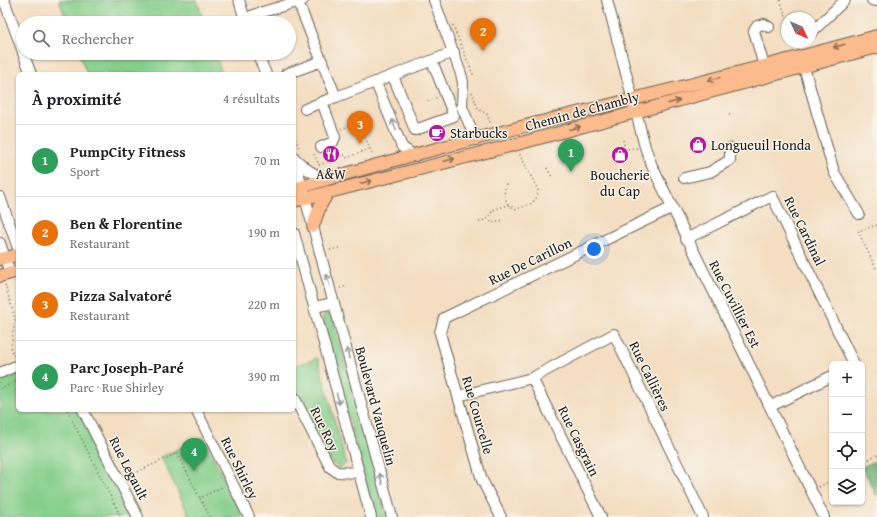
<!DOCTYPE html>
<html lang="fr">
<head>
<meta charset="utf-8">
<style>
	:root { --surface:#fff; --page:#f6f6f6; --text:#202124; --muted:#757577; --line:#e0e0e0; --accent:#b5179e }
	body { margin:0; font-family:"Gentium Book Plus",serif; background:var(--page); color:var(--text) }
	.controls { position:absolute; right:12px; bottom:12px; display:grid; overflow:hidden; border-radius:6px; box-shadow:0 1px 3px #0004 }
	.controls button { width:36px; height:36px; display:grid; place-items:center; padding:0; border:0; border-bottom:1px solid var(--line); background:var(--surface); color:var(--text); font:20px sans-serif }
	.compass { position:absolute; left:781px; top:12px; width:36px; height:36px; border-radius:50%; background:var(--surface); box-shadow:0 1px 3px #0004; rotate:134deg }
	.you { position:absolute; left:594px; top:249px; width:14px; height:14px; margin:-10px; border:3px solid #fff; border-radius:50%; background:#1a73e8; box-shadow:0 0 0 6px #1a73e833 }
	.badge { display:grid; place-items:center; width:26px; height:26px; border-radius:50%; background:var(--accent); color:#fff; font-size:13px; font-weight:700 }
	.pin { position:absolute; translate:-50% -33px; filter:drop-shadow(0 1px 2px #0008) }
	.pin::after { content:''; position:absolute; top:21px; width:14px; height:12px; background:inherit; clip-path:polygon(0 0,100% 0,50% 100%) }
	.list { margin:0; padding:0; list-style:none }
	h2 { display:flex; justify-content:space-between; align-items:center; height:52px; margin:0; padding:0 16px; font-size:17px }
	h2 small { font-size:13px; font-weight:400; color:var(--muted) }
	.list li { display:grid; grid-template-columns:26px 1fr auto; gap:12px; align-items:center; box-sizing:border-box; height:72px; padding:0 16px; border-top:1px solid var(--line) }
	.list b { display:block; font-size:15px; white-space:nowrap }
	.list p { margin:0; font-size:13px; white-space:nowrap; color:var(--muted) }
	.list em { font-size:13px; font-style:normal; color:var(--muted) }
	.icon { flex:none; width:22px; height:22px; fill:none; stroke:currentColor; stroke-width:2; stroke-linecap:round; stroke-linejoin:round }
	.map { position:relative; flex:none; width:877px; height:517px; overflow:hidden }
	.search { position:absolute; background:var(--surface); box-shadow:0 1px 3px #0004; left:16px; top:16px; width:280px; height:44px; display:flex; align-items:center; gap:10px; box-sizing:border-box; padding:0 14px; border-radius:22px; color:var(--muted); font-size:15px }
	.panel { position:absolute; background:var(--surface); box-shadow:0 1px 3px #0004; left:16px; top:72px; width:280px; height:340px; border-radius:6px }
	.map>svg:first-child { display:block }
</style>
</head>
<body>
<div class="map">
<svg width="877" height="517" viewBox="0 0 877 517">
	<rect width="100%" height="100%" fill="#f7f3e8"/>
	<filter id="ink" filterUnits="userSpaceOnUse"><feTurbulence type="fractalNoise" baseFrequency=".025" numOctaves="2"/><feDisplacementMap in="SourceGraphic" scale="8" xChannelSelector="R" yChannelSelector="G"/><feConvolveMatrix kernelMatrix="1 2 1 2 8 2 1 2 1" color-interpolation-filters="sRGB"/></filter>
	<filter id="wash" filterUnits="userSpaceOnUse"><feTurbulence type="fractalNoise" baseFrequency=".012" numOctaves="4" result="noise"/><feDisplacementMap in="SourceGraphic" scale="16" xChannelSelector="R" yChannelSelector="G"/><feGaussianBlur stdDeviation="0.9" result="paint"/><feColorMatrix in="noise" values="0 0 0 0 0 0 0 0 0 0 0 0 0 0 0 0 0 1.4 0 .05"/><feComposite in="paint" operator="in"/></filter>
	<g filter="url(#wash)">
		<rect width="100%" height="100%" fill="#f4ddc0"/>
		<g fill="#85cf8b" stroke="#507654">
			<polygon points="59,0 197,0 204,23 68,23"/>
			<polygon points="79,53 215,53 222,73 87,74"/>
			<polygon points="326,313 332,315 387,517 375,517 322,318"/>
			<polygon points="318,358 346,463 341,468 332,463 294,386 294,366"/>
			<polygon points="18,374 18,410 78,410 135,517 0,517 0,382"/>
			<polygon points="203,437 243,517 190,517 161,457"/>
		</g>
		<polygon fill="#6cb277" stroke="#44674a" points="877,460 877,496 862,467"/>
	</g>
	<g filter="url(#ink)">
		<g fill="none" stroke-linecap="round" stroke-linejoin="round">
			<defs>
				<g id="minor">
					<polyline points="4,0 23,52"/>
					<polyline points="239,0 246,23"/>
					<polyline points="434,0 461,74 463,82 462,107 476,140"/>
					<polyline points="607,0 645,147 652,166 824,517"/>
					<polyline points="872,0 877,1"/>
					<polyline points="298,2 336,97 454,52"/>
					<polyline points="245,19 256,14 303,0"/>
					<polyline points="812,32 845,0"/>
					<polyline points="23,53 31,74"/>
					<polyline points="257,53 266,74"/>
					<polyline points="764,66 754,31 757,26 764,24 769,27"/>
					<polyline points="804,67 834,172 859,214"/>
					<polyline points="286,74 322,61"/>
					<polyline points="393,76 415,130 454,116 432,61"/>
					<polyline points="376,83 402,147 415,156"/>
					<polyline points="305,109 322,102"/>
					<polyline points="321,147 333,142 335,137 322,102 336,97"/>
					<polyline points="294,157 392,517"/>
					<polyline points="294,158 308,170 325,180"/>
					<polyline points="684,178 710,172 730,160 730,148"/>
					<polyline points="0,197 18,248"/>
					<polyline points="294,233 371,517"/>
					<polyline points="686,239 772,196 854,364"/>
					<polyline points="0,243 10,273"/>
					<polyline points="314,307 334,303"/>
					<polyline points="0,373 18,365"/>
					<polyline points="532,378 601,517"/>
					<polyline points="458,396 532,378 614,334 703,517"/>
					<polyline points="294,397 330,467 337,472 359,473"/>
					<polyline points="771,406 832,376"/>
					<polyline points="83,410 138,517"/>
					<polyline points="196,410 249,517"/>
					<polyline points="501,517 482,480 440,333 444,318 671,208"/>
				</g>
				<g id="major">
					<path d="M294 189C486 131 684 90 877 36"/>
					<polyline points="294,201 521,143 877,47"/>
					<polyline points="313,226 320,206 328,192"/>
					<polyline points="0,259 18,255"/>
					<polyline points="0,276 18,271"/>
				</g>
			</defs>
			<use href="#minor" stroke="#686055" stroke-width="12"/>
			<use href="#major" stroke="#686055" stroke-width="14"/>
			<g stroke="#686055" stroke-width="1.5" stroke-dasharray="1 3" stroke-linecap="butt">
				<polyline points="780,0 787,19"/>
				<polyline points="453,25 456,33"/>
				<polyline points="456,33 473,74 470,75"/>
				<polyline points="795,42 797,48"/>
				<polyline points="472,92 478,109 487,114 491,125"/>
				<polyline points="428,101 438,97"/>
				<polyline points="729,115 733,114"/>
				<polyline points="341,129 359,122 373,156"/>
				<polyline points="294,135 300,150"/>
				<polyline points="623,140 625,149 637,148"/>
				<polyline points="314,154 319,165 329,161 331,169"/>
				<polyline points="329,161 344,155 346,158 369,149"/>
				<polyline points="547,168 552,177"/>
				<path d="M508 205 516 209C526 206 539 203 538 190L519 153"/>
				<polyline points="488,218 492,223 500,220 502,221"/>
				<polyline points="479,222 488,218 493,210 508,205 504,194 506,184"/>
				<polyline points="877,225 858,231 877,271"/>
				<polyline points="330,250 339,248"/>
				<polyline points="5,285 15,318 11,348 14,357"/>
				<polyline points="340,288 348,286"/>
				<polyline points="0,389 18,381"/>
				<polyline points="67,410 121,517"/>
				<polyline points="862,463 877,455"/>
				<polyline points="127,477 177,453 200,498"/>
				<polyline points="819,487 832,480"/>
				<polyline points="210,517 200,498 224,486"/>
			</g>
			<use href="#minor" stroke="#fff" stroke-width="10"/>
			<use href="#major" stroke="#fbbb8c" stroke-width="12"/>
		</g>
		<defs><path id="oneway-shaft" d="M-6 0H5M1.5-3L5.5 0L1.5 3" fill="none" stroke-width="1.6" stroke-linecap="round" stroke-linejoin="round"/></defs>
		<g stroke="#8c6c54">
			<use href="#oneway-shaft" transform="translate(839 46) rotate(164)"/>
			<use href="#oneway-shaft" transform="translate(714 79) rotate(166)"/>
			<use href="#oneway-shaft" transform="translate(674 102) rotate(-15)"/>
			<use href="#oneway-shaft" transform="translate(575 128) rotate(-15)"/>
			<use href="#oneway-shaft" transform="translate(449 160) rotate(-14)"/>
			<use href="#oneway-shaft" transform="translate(366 182) rotate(-15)"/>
		</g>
		<g stroke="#999">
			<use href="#oneway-shaft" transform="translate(394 125) rotate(-112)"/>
			<use href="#oneway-shaft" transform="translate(328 280) rotate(-104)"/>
			<use href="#oneway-shaft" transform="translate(348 354) rotate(-105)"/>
			<use href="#oneway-shaft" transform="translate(338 399) rotate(75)"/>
			<use href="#oneway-shaft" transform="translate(381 479) rotate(-105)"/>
		</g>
	</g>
	<defs>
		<symbol id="cafe-disc" viewBox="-11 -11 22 22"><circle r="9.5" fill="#b5179e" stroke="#f7f3e8"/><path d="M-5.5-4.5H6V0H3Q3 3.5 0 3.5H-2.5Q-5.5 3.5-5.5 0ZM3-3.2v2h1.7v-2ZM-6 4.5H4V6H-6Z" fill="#fff"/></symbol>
		<symbol id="shop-disc" viewBox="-11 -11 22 22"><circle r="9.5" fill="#b5179e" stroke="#f7f3e8"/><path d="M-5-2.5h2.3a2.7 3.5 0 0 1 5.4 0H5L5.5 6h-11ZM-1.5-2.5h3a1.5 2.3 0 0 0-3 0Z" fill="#fff"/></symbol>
		<symbol id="restaurant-disc" viewBox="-11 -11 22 22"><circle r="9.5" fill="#b5179e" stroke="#f7f3e8"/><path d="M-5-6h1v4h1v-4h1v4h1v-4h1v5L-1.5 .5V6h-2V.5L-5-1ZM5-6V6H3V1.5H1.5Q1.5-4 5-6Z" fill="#fff"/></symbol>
	</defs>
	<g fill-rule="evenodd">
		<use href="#cafe-disc" x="427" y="123" width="20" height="20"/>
		<use href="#shop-disc" x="688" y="135" width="20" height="20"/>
		<use href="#restaurant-disc" x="321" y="144" width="20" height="20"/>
		<use href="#shop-disc" x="610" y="145" width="20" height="20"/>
	</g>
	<g text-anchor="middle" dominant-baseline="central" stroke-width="3" stroke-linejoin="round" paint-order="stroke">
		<g font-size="14" fill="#1c1c1c" stroke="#f7f3e8">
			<text transform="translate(582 111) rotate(-15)">Chemin de Chambly</text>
			<text transform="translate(805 231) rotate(64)">Rue Cardinal</text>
			<text transform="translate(530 261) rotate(-26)">Rue De Carillon</text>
			<text transform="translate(735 304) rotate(63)">Rue Cuvillier Est</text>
			<text transform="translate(650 376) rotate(64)">Rue Callières</text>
			<text transform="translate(376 406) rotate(75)">Boulevard Vauquelin</text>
			<text transform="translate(478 415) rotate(74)">Rue Courcelle</text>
			<text transform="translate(325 429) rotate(64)">Rue Roy</text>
			<text transform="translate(579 441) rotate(64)">Rue Casgrain</text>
			<text transform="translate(129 468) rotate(63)">Rue Legault</text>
			<text transform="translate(240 468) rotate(64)">Rue Shirley</text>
		</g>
		<g font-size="14" fill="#1c1c1c" stroke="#f7f3e8" text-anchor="start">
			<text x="450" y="133">Starbucks</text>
			<text x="711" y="145">Longueuil Honda</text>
			<text x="331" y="174" text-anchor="middle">A&amp;W</text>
			<text x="620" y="175" text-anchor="middle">Boucherie<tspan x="620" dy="16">du Cap</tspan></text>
		</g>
	</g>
</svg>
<div class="controls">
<button>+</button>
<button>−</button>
<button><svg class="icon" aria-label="locate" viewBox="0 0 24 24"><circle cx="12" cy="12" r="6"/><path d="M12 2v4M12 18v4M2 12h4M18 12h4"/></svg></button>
<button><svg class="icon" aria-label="layers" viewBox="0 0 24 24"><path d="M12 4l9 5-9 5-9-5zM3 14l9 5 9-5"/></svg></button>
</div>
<svg class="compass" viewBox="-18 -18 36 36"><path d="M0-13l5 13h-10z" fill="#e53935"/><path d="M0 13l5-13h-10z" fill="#757577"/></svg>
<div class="you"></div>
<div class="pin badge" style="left:571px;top:172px;background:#2e9e5b">1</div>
<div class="pin badge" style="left:483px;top:51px;background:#e8710a">2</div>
<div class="pin badge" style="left:360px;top:144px;background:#e8710a">3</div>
<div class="pin badge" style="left:194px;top:471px;background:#2e9e5b">4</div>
<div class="search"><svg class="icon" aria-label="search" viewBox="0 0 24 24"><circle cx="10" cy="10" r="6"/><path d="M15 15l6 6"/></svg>Rechercher</div>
<section class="panel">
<h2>À proximité<small>4 résultats</small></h2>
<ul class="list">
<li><span class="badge" style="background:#2e9e5b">1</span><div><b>PumpCity Fitness</b><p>Sport</p></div><em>70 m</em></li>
<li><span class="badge" style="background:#e8710a">2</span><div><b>Ben &amp; Florentine</b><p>Restaurant</p></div><em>190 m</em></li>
<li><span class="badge" style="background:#e8710a">3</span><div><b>Pizza Salvatoré</b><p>Restaurant</p></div><em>220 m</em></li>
<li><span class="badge" style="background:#2e9e5b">4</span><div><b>Parc Joseph-Paré</b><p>Parc · Rue Shirley</p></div><em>390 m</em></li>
</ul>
</section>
</div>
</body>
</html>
